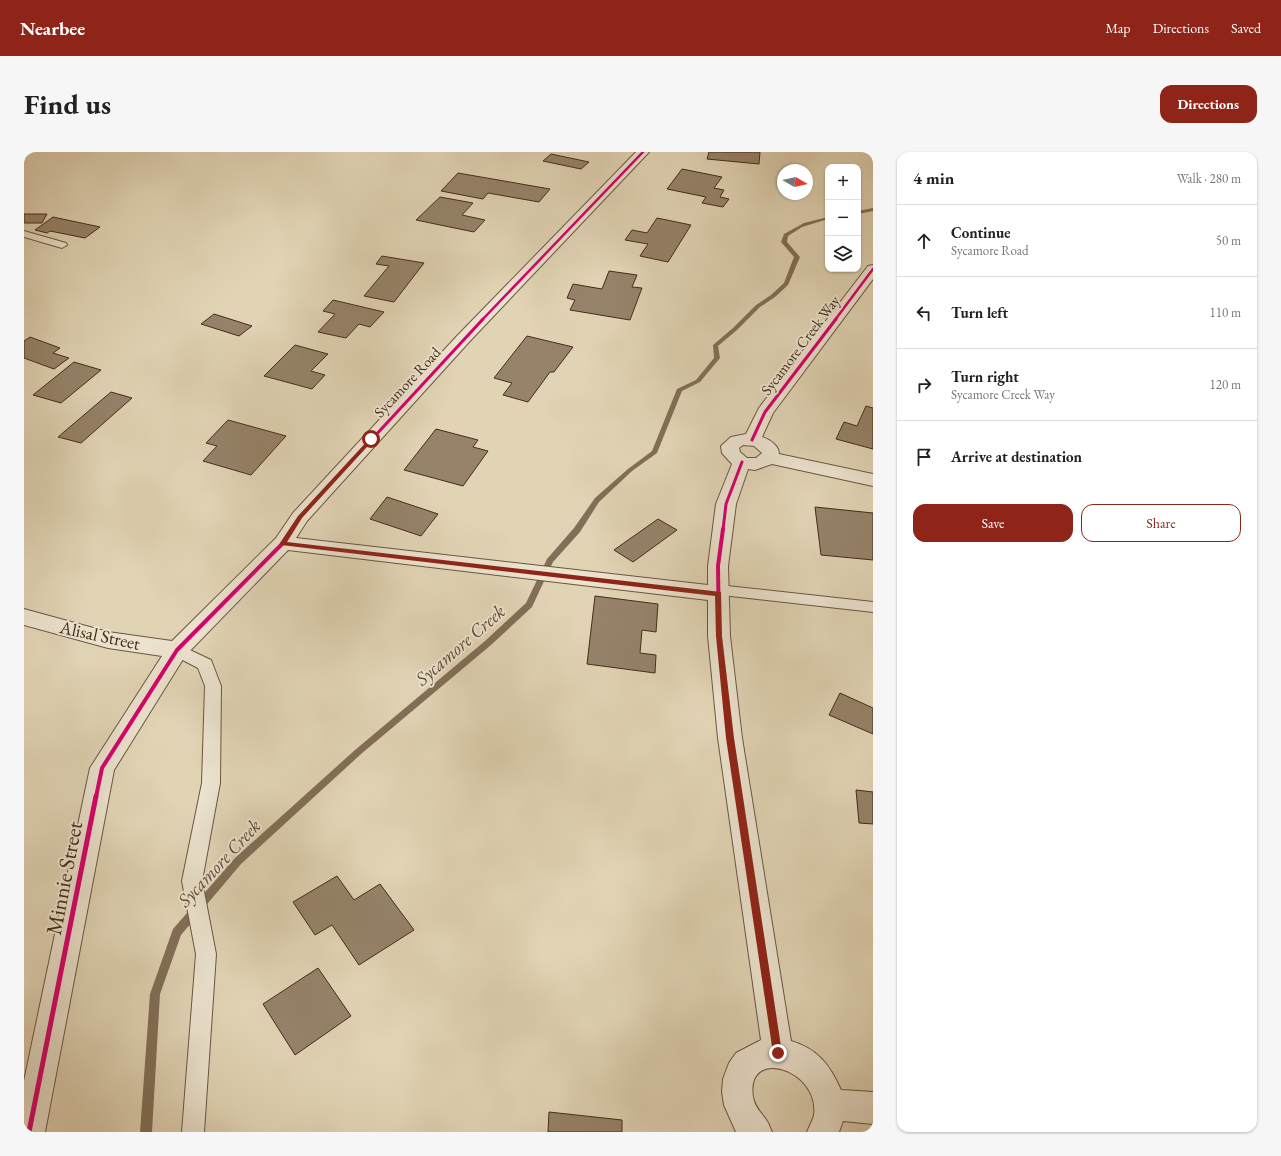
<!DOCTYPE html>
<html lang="en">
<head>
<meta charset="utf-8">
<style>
	:root { --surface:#fff; --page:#f6f6f6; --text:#222; --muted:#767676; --line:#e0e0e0; --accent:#8f2418 }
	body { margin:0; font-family:"EB Garamond",serif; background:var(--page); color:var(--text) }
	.controls { position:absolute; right:12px; top:12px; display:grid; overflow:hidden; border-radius:8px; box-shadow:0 1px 3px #0004 }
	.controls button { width:36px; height:36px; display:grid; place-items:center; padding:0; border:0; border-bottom:1px solid var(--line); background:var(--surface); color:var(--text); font:20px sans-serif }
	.compass { position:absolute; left:753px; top:12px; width:36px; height:36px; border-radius:50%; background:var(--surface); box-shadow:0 1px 3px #0004; rotate:99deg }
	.stop { position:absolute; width:12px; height:12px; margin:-9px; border:3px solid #8f2418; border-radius:50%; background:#fff }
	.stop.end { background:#8f2418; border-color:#fff; box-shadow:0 1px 4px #0008 }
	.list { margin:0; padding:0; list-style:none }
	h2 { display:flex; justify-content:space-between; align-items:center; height:52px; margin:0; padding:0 16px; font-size:17px }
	h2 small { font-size:13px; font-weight:400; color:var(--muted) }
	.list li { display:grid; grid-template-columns:26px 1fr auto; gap:12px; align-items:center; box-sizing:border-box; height:72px; padding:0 16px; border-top:1px solid var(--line) }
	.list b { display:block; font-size:15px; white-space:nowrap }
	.list p { margin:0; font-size:13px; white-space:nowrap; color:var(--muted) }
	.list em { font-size:13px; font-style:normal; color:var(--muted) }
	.actions { display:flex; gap:8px; padding:12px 16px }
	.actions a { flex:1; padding:9px 0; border:1px solid var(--accent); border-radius:12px; text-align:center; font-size:14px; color:var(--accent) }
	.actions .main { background:var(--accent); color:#fff }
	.icon { flex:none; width:22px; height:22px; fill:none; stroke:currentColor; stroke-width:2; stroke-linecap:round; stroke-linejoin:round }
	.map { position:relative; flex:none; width:849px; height:980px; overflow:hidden; border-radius:12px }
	header { display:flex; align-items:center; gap:24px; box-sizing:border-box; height:56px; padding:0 20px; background:var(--accent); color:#fff }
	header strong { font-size:19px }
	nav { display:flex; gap:22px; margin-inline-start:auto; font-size:14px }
	.intro { display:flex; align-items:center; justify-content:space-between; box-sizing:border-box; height:96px; padding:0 24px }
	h1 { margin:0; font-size:28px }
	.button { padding:10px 18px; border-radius:12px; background:var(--accent); color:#fff; font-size:14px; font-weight:700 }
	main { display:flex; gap:24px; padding:0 24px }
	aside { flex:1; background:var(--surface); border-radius:12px; box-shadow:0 1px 3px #0004 }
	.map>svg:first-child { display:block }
</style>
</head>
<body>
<header>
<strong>Nearbee</strong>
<nav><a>Map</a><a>Directions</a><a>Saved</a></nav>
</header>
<div class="intro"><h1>Find us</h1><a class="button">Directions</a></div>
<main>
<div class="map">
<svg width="849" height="980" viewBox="0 0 849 980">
	<rect width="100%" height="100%" fill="#e1d4b5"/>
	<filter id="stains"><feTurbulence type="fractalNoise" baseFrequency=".005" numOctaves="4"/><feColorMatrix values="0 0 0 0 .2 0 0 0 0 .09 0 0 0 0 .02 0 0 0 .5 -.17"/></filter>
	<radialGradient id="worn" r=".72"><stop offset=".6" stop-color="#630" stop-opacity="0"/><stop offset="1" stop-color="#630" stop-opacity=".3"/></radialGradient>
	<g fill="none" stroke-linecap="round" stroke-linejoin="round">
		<g fill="#826f57" fill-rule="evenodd">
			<polygon points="849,56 849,59 834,62 834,59"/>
			<polygon points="804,65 804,67 778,75 764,84 763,90 776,105 764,133 751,145 736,155 713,178 694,194 696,206 676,230 658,239 633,301 608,319 575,350 556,380 529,410 508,455 467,493 337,602 217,712 157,783 136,842 128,980 116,980 126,842 149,777 211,706 331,598 461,489 502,451 523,407 550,376 571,346 604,317 628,299 653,237 672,228 690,206 689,193 709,176 732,153 747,143 760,131 770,105 757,90 760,82 780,71"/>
		</g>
	</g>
	<g fill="#96836a" stroke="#442c19">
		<polygon points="685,0 736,0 735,12 683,7"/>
		<polygon points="527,2 565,10 557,17 519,9"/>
		<polygon points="658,17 698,25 690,36 700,38 696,45 705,47 699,55 678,51 682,45 643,37"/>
		<polygon points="434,21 526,37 515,50 464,41 459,47 417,39"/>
		<polygon points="416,45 449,51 438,63 461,68 450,80 392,68"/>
		<polygon points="0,62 23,62 18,71 0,71"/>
		<polygon points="29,65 76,75 61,86 26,79 23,81 11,78"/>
		<polygon points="633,66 667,73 644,110 616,104 624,92 601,88 608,78 623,81"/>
		<polygon points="358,104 400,111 370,150 340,144 365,114 352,112"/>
		<polygon points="585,119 613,123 608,135 618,136 606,168 546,158 551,148 543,146 549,132 578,137"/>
		<polygon points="309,148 360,160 346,175 335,172 322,186 294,180 311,162 299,159"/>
		<polygon points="190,162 228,174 215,184 177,172"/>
		<polygon points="503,184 549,195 530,220 526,220 504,250 479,243 488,231 470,226"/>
		<polygon points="6,185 36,196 29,201 45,206 30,217 0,206 0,189"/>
		<polygon points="271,193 304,202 287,219 301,223 288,237 240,224"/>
		<polygon points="50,210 77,218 37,251 9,243"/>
		<polygon points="87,240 108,246 57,291 34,285"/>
		<polygon points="842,254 849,256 849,297 812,287 820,270 833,274"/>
		<polygon points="204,268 262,284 227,323 179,309 193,294 182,291"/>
		<polygon points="412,277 454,288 449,295 464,299 439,334 380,318"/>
		<polygon points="363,345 414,362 397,384 346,367"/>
		<polygon points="791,355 849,361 849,408 797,403"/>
		<polygon points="634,367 653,378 609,410 590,398"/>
		<polygon points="571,444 634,452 632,480 618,478 616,501 632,503 631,521 563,512"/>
		<polygon points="816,541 849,556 849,582 805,563"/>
		<polygon points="832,638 849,640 849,672 835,671"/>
		<polygon points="313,724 330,748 356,732 390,778 335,813 308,773 291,783 269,750"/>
		<polygon points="294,816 327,864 271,903 239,852"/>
		<polygon points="525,960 598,968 598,980 524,980"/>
	</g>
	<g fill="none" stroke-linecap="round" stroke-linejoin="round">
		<defs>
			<g id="service">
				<polygon points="0,79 42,91 43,93 38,96 0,85"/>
				<polygon points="694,433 849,450 849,460 689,442 686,438 689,434"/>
				<polygon points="153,492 187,508 197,534 196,631 178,729 192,802 180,980 158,980 172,802 158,729 178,631 181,534 174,516 147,502 145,498 147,494"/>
			</g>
			<path id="minor" d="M612 0H625L445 190 283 369 272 386 684 433V414L692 352 708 312 698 301 697 294 707 285 722 282 735 256 844 114 849 113V127L749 261 738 285C747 288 755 294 755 302L849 322V334L748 312 731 318 724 317 712 352 704 414 706 484 718 586 767 889C794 897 806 913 817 938L849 940V972L819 969 815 980H783C785 975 789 968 790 963 796 917 721 894 729 945 731 956 737 960 743 969 745 972 746 976 748 980H712L700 953 698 940 699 927 705 911 712 901 737 888 694 586 684 484V448L264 398 161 504 90 618 21 980H0V929L66 616 138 504 84 496 0 473V457L84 480 148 489 252 386 269 361 433 184ZM719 293 730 294 738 301 732 306H723L716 300 715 296Z"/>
		</defs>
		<use href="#service" stroke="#6b5640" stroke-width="2"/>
		<use href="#minor" stroke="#6b5640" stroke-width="2"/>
		<use href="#service" fill="#ece3cf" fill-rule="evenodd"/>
		<use href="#minor" fill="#ece3cf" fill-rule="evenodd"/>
		<defs>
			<g id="cycleway-far3">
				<polyline points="458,168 619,0"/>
				<polyline points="811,168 849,117"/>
			</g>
			<g id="cycleway-far2">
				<polyline points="728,288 741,260 812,167"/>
				<polyline points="267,378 276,365 459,167"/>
				<polyline points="699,378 702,352 718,310"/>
			</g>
			<g id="cycleway-far1">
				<polyline points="699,377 694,414 695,484 706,586 715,645"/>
				<polyline points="72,645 78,616 153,498 259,391 268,377"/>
			</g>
			<g id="cycleway">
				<polyline points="715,644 754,901"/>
				<polyline points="5,980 72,644"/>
			</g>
		</defs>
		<use href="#cycleway-far3" stroke="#ece3cf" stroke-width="4"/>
		<use href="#cycleway-far2" stroke="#ece3cf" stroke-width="5"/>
		<use href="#cycleway-far1" stroke="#ece3cf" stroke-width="6"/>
		<use href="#cycleway" stroke="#ece3cf" stroke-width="8"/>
		<use href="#cycleway-far3" stroke="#d6006c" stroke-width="2.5"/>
		<use href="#cycleway-far2" stroke="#d6006c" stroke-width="3"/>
		<use href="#cycleway-far1" stroke="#d6006c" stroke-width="4"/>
		<use href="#cycleway" stroke="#d6006c" stroke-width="5"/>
	</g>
	<polygon fill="#8f2418" points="347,285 349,286 349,288 278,366 263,390 697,440 698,484 710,586 758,901 757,905 754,906 751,905 749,901 702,586 692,484 691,444 257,393 256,391 274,364"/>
	<g text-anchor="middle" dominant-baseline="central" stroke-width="4" stroke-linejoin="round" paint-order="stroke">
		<g font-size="15" fill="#442c19" stroke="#ece3cf">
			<text transform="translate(776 193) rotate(-53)">Sycamore Creek Way</text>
			<text transform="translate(383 230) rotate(-47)">Sycamore Road</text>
		</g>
		<g font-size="18" fill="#442c19" stroke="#ece3cf">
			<text transform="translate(76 483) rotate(12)">Alisal Street</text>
		</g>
		<g font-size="19" font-style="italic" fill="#5e4833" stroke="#ece3cf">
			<text transform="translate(436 493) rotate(-41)">Sycamore Creek</text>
			<text transform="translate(195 711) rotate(-47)">Sycamore Creek</text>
		</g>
		<g font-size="22" fill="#442c19" stroke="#ece3cf">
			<text transform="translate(40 726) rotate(-79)">Minnie Street</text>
		</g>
	</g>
	<rect width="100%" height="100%" filter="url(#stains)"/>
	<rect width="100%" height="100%" fill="url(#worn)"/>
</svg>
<div class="controls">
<button>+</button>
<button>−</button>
<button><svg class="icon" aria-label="layers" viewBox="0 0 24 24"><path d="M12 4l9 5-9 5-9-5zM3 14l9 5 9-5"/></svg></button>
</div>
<svg class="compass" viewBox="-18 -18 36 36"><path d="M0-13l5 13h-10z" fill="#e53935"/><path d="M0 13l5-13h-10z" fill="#767676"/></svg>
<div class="stop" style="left:347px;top:287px"></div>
<div class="stop end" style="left:754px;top:901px"></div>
</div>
<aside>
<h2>4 min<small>Walk · 280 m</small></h2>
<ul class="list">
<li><svg class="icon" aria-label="ahead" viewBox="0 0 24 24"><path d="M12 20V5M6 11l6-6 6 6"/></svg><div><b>Continue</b><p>Sycamore Road</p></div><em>50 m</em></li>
<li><svg class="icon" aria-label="left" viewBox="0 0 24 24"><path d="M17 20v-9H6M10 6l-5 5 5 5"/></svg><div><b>Turn left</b></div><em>110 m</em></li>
<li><svg class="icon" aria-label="right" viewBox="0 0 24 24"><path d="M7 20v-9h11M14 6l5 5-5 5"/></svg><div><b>Turn right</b><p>Sycamore Creek Way</p></div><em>120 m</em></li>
<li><svg class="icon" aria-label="arrive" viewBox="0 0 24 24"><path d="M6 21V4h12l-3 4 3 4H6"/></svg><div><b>Arrive at destination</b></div></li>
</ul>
<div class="actions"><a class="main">Save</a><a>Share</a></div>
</aside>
</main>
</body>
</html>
